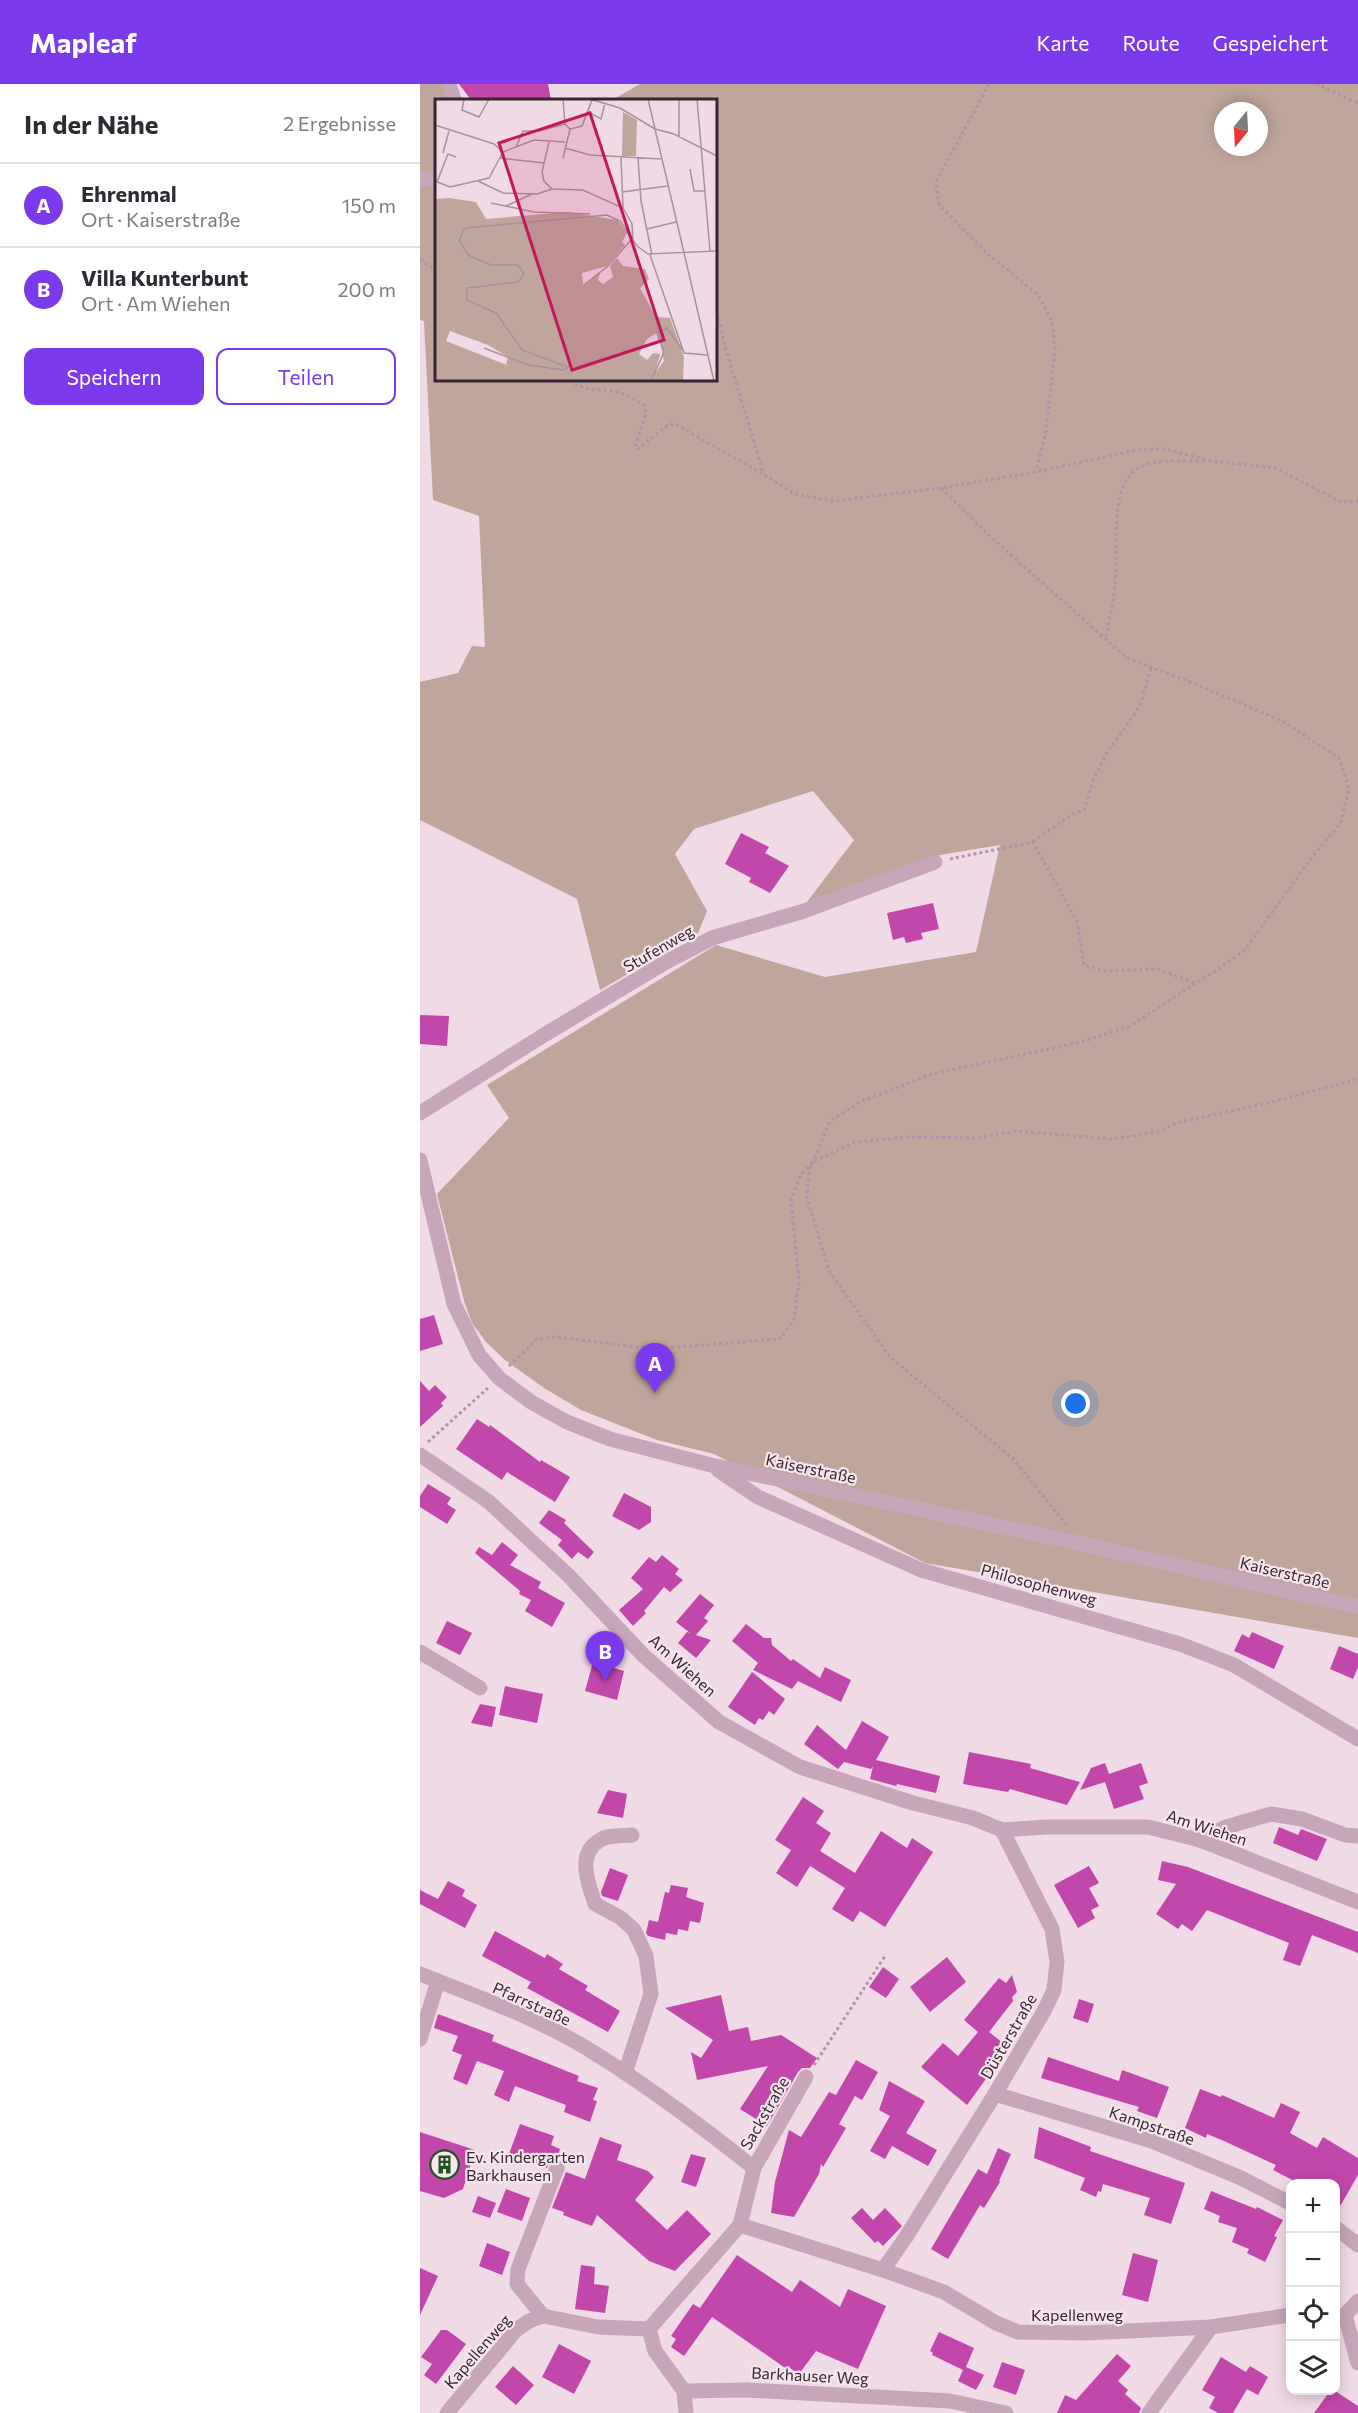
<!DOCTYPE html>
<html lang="de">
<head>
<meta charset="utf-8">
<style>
	:root { --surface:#fff; --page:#f7f7f7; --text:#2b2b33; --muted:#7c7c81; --line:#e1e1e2; --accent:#7c3aed }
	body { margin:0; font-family:Commissioner,sans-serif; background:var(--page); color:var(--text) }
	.controls { position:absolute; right:18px; bottom:18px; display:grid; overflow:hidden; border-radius:12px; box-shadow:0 3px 15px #0003 }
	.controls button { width:54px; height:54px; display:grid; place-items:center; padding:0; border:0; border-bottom:2px solid var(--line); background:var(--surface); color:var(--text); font:30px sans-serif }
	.compass { position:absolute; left:794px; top:18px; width:54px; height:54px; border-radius:50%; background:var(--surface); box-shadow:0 3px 15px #0003; rotate:198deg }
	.you { position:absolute; left:656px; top:1320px; width:21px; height:21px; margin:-15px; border:4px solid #fff; border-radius:50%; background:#1a73e8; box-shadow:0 0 0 9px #1a73e833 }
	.badge { display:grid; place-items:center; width:39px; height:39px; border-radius:50%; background:var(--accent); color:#fff; font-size:20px; font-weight:700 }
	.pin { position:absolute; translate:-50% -50px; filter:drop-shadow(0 2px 3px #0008) }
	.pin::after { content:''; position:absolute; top:32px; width:21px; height:18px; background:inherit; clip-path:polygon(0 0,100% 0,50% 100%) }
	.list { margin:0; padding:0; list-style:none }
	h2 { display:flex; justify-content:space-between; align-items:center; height:78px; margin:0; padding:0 24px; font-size:26px }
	h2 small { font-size:20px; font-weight:400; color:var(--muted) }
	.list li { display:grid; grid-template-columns:39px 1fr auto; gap:18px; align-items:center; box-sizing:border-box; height:84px; padding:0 24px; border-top:2px solid var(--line) }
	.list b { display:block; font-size:22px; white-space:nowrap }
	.list p { margin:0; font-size:20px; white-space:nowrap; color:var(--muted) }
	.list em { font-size:20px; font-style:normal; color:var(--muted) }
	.actions { display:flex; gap:12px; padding:18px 24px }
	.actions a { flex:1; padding:14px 0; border:2px solid var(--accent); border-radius:12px; text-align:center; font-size:21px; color:var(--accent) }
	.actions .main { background:var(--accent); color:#fff }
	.icon { flex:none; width:33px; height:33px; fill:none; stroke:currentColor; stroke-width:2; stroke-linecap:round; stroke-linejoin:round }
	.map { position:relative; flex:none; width:938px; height:2329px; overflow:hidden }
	header { display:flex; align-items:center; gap:36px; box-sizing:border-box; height:84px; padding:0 30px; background:var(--accent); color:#fff }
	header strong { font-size:28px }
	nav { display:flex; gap:33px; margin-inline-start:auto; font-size:21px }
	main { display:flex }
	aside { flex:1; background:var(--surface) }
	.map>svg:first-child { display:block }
</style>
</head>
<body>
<header>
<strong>Mapleaf</strong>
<nav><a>Karte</a><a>Route</a><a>Gespeichert</a></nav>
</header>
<main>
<aside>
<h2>In der Nähe<small>2 Ergebnisse</small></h2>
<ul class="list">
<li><span class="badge">A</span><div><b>Ehrenmal</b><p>Ort · Kaiserstraße</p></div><em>150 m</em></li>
<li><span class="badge">B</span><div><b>Villa Kunterbunt</b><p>Ort · Am Wiehen</p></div><em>200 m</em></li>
</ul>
<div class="actions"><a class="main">Speichern</a><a>Teilen</a></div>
</aside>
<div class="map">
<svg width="938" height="2329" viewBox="0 0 938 2329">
	<rect width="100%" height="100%" fill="#f0dae6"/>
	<path fill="#bfa59b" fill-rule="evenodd" d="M0 0H25L31 16H16V85L13 86 16 95V296H296V16H192L220 0H938V1554L505 1479 294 1370 237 1356 161 1326 124 1304 85 1276 66 1258 52 1239 44 1217 17 1110 89 1034 67 1001 296 861 405 893 556 868 580 761 514 772 387 818 434 756 393 707 274 745 255 770 287 827 278 849 180 906 157 815 0 736V598L38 589 52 562 65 563 59 432 13 416 4 237 0 236ZM803 27H839V63H803Z"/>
	<g fill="#c247aa">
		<polygon points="39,0 128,0 131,16 51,16"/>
		<polygon points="321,749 349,763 345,769 369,782 350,809 329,798 331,794 305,780"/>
		<polygon points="513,819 519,845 501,849 503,855 486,859 484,853 473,856 467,829"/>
		<polygon points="0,931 29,932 27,962 0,960"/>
		<polygon points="14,1231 23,1260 0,1267 0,1235"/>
		<polygon points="0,1297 9,1307 15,1301 27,1313 21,1319 23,1322 0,1343"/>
		<polygon points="57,1335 69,1343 70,1341 120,1378 121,1376 150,1393 135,1418 87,1388 82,1396 36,1365"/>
		<polygon points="8,1400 31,1414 27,1420 36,1426 27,1440 0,1423 0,1412"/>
		<polygon points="204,1409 231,1423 231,1438 219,1446 192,1432"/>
		<polygon points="129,1426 146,1436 144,1439 174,1468 168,1475 158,1468 152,1475 138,1461 142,1456 119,1439"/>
		<polygon points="82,1458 98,1471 90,1481 121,1498 118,1504 145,1519 132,1543 105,1527 111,1516 99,1510 100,1507 55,1469 59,1463 72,1471"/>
		<polygon points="242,1471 259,1485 255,1490 263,1496 250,1508 244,1503 224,1527 226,1529 213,1542 199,1526 223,1505 211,1494 229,1473 236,1478"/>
		<polygon points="280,1510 294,1521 284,1534 288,1537 276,1551 291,1556 276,1574 258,1559 267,1548 270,1549 256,1538"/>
		<polygon points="27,1537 52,1549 40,1571 16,1559"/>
		<polygon points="326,1540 344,1554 351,1554 352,1561 371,1577 373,1575 400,1594 405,1583 431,1596 421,1618 378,1597 372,1605 333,1586 338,1579 312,1557"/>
		<polygon points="832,1548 864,1562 854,1585 814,1567 822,1550 829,1554"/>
		<polygon points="919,1562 938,1570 938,1583 933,1595 910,1585"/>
		<polygon points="173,1578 204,1587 197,1616 165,1607"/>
		<polygon points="332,1588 365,1615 354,1631 349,1627 343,1636 339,1634 335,1641 308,1623"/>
		<polygon points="85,1602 123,1610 117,1639 79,1631"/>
		<polygon points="60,1620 76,1623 72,1643 51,1639"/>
		<polygon points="442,1637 469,1653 456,1676 520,1692 516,1709 477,1700 476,1702 450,1695 453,1682 451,1685 424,1678 418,1685 384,1660 397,1641 426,1666"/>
		<polygon points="549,1668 611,1680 610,1684 660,1698 647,1721 590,1705 588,1708 543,1700"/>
		<polygon points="685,1679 689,1690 721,1679 728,1699 719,1702 724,1715 694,1725 685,1698 660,1706 671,1684"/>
		<polygon points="188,1706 207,1710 203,1734 177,1729"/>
		<polygon points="383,1713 404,1727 396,1739 411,1749 400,1767 435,1789 461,1747 487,1764 492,1754 513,1768 465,1843 440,1827 433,1838 412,1825 425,1804 390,1782 377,1803 356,1789 371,1766 355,1756"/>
		<polygon points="859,1743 878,1751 881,1745 907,1755 897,1777 853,1759"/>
		<polygon points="742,1777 768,1783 938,1848 938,1869 892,1851 880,1882 863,1876 869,1859 787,1826 772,1847 762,1840 758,1845 736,1830 756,1800 738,1796"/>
		<polygon points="669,1782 679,1799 669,1804 679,1822 671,1826 675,1834 658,1844 634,1801"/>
		<polygon points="190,1784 208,1791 198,1817 182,1812 181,1808"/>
		<polygon points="28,1797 45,1806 42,1812 57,1821 45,1844 0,1820 0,1806 18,1815"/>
		<polygon points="251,1801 268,1804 266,1813 284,1819 280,1839 270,1837 268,1847 258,1845 257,1851 246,1849 245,1856 228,1852 226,1849 229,1836 238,1838 245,1808 249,1809"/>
		<polygon points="75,1847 125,1874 127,1870 143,1880 139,1885 168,1902 165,1906 200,1927 188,1948 107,1904 111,1898 62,1872"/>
		<polygon points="527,1873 546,1898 510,1928 490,1903"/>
		<polygon points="463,1883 479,1895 466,1914 449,1903"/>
		<polygon points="592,1891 597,1908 592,1913 593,1917 569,1948 588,1963 566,1990 568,1992 547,2021 501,1983 523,1959 538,1972 558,1948 544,1936 579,1894 586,1899"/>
		<polygon points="301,1911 309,1947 328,1943 331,1957 361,1951 397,1974 390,1984 382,1984 378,1988 347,2042 320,2025 348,1982 277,1996 271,1968 281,1974 293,1956 245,1924"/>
		<polygon points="659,1915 674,1920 668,1939 653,1934"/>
		<polygon points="18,1930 74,1951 72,1957 159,1992 157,1997 178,2004 173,2016 177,2017 170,2038 144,2028 146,2021 95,2002 89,2018 74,2011 84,1987 57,1977 47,2001 33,1995 42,1971 32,1967 38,1952 14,1944"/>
		<polygon points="628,1973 699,1997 702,1986 749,2003 737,2034 717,2027 719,2023 621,1994"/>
		<polygon points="436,1976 458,1988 442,2016 435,2012 419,2040 426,2044 403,2083 401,2080 399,2090 374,2133 351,2129 355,2098 369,2046 381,2053 409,2008 416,2011"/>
		<polygon points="469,1997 505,2017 486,2049 517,2066 508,2082 472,2062 465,2075 450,2067 470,2032 459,2026"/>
		<polygon points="780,2005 801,2013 802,2011 854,2034 861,2019 880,2028 870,2049 897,2064 903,2053 938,2074 938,2091 915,2131 915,2100 880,2100 853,2086 856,2081 804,2057 787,2050 786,2054 765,2044"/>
		<polygon points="100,2040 134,2052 131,2061 140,2065 137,2074 130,2077 127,2084 89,2070"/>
		<polygon points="619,2043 671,2063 670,2067 765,2099 751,2140 724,2131 730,2114 683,2100 681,2108 678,2107 676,2113 660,2106 665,2094 614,2074"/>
		<polygon points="0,2048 55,2066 43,2105 24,2114 0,2107"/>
		<polygon points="180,2053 202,2061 197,2076 228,2087 234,2093 215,2116 247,2146 267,2126 291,2150 255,2187 229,2177 177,2131 172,2142 143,2131 144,2128 132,2124 146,2088 165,2095"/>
		<polygon points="578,2064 591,2070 579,2097 580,2098 564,2124 560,2121 528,2175 511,2165 558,2085 567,2090"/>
		<polygon points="271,2070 286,2074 276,2103 261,2098"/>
		<polygon points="86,2105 110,2114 102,2137 77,2128"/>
		<polygon points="791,2107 836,2125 837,2123 863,2136 854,2152 857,2153 845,2178 827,2169 829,2165 812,2158 817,2144 798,2138 800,2132 784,2125"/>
		<polygon points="58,2112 76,2119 70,2134 52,2128"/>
		<polygon points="442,2124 453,2136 465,2124 482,2142 463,2162 458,2157 455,2159 431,2134"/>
		<polygon points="67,2159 90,2168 82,2191 59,2182"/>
		<polygon points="713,2169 738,2176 728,2218 702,2211"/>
		<polygon points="317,2171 372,2208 380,2196 420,2223 428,2205 466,2222 438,2285 396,2267 379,2290 370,2284 368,2286 292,2233 264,2272 251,2263 256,2255 251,2252 273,2220 280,2224"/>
		<polygon points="161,2181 175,2183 174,2200 189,2202 185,2229 155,2225"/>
		<polygon points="0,2184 18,2192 0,2231"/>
		<polygon points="21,2246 27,2246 46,2260 16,2300 4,2291 12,2280 1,2273"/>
		<polygon points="519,2248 554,2264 546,2283 564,2291 556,2306 538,2297 543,2286 512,2271 513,2269 510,2267"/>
		<polygon points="139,2260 171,2277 154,2310 122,2293"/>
		<polygon points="697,2270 711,2282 698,2297 708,2306 705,2310 721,2324 719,2329 637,2329 645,2311 656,2316"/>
		<polygon points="801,2273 826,2288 830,2282 848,2293 838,2311 827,2305 813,2329 798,2329 789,2324 795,2313 782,2306"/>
		<polygon points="582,2278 605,2286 596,2311 573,2303"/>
		<polygon points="93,2282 114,2301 96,2321 75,2303"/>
		<polygon points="910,2307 915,2307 938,2322 938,2329 894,2329"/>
	</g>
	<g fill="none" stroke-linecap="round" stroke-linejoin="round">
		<g stroke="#b491a6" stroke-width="3" stroke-dasharray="3 3" stroke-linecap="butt">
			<polyline points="569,0 516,98 519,121 567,169 618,211 632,237 635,265 626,347 616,388"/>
			<polyline points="896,0 938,19"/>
			<polyline points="0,176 16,186"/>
			<polyline points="296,229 301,241 303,256 343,388"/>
			<path d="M150 296C165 309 179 304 197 308 207 310 215 316 224 321L226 330 215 363 218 365 249 340H255L343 390 375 410 412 417 521 404 616 388 717 366 745 365 791 377 855 384 921 418 938 417"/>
			<polyline points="521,404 573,455 707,574 773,599 862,637 919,674 929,704 921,739 892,773 824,867 798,885 710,942 661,958 512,990 442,1017 410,1037 389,1087 387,1114 409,1187 470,1273 593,1375 646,1440"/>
			<path d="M686 553C689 535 694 517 695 499 698 470 690 406 714 387 732 373 763 378 786 377"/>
			<polyline points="613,758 651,731 664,726 673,697 687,669 720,622 731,584"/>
			<polyline points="530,775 613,758 657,838 664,881 683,887 737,885 775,899"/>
			<polyline points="89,1282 117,1255 137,1253 233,1265 360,1255 374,1235 379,1198 371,1115 381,1090 394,1077 435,1058 486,1053 558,1054 595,1047 692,1055 738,1048 756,1039 852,1018 938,995"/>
			<polyline points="8,1358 68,1304"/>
			<polyline points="394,1981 465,1872"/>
		</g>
		<g stroke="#c8a6ba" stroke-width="15">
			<polyline points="29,0 34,16"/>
			<polyline points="0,96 16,93"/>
			<polyline points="0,1029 124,951 246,878 292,854 384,827 515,778"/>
			<polyline points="0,1076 34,1220 59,1271 79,1294 111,1318 147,1338 190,1355 291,1381 658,1459 938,1523"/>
			<polyline points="0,1371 69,1418 149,1492 223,1571 299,1638 380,1683 493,1719 553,1734 582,1746 632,1845 637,1878 634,1906 624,1927 575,2010 486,2153 463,2186"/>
			<polyline points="298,1386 338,1413 501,1486 760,1560 814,1581 938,1655"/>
			<polyline points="0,1568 60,1604"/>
			<polyline points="582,1746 626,1743 728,1743 780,1756 938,1818"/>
			<polyline points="780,1756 806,1743 851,1730 882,1735 925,1751 938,1752"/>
			<path d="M0 1890C55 1912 112 1932 163 1962 223 1998 280 2041 334 2084"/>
			<polyline points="0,1955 18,1897"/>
			<path d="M205 1989 231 1910 226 1872 214 1846 201 1834 175 1820C168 1799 156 1770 180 1756 187 1751 203 1752 212 1751"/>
			<polyline points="575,2010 732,2057 821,2094 870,2119"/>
			<polyline points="320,2141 463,2186 524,2208 576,2239 598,2248 666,2249 791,2243 870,2231"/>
			<polyline points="916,2144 938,2161"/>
			<polyline points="925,2231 938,2279"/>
			<polyline points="925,2231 938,2217"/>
			<polyline points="123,2232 97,2200 98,2185 137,2084"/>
			<polyline points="229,2245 235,2267 264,2307 326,2306 530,2317 586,2329"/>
			<polyline points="229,2245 320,2141 334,2084 386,1993"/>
			<polyline points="264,2307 266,2329"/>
			<polyline points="27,2329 96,2246 109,2237 123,2232 178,2243 229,2245"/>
			<polyline points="729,2329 791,2243"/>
		</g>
	</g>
	<defs>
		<symbol id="building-ring" viewBox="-11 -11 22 22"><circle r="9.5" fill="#f8e6ef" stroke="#1e541f" stroke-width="1.5"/><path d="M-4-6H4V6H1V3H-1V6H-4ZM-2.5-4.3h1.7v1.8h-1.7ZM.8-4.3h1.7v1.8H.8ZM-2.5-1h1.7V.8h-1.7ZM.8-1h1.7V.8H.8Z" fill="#1e541f"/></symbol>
	</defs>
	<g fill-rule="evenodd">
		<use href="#building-ring" x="8" y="2064" width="33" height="33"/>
	</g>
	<g text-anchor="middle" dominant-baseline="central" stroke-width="4.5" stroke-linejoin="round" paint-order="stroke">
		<g font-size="16" fill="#342731" stroke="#f8e6ef">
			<text transform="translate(238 864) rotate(-30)">Stufenweg</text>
			<text transform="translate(391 1384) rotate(12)">Kaiserstraße</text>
			<text transform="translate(865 1488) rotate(13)">Kaiserstraße</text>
			<text transform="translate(619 1500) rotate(15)">Philosophenweg</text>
			<text transform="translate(263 1581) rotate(42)">Am Wiehen</text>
			<text transform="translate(787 1743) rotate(18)">Am Wiehen</text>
			<text transform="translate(112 1919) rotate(24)">Pfarrstraße</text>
			<text transform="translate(588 1952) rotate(-60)">Düsterstraße</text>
			<text transform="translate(344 2029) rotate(-60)">Sackstraße</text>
			<text transform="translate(732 2041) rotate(19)">Kampstraße</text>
			<text x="657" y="2230">Kapellenweg</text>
			<text transform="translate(57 2267) rotate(-49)">Kapellenweg</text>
			<text transform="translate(390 2291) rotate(3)">Barkhauser Weg</text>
		</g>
		<g font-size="16" fill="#342731" stroke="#f8e6ef" text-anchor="start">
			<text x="46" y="2072">Ev. Kindergarten<tspan x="46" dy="18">Barkhausen</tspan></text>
		</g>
	</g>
	<g transform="translate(15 15)">
		<rect width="282" height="282" fill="#f0dae6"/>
		<path d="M188 13 202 21 201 57H187ZM14 99 41 103 51 120 133 113 182 121 192 134 187 143 190 146 172 167 147 174 148 185 165 174 163 181 168 185 178 178 175 167 182 159 188 167 210 170 214 180 205 189 221 218 235 219 249 258 248 282H0V100ZM15 232 53 246 73 258 71 265 74 267 11 242ZM223 233 229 262 220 274 225 255 218 254 212 261 204 255 212 240Z" fill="#bfa59b" fill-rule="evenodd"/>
		<path fill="none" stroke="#a5929e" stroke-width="1.5" d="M29 0 27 11 44 18 54 0M128 0 130 25M155 0 185 9 220 30M213 0 279 282M262 0 275 152M153 13 166 20 170 4M0 26 59 45 68 53M135 30 147 27 157 1M220 30 239 35 282 57M244 38V0M114 43 107 73 109 82 117 90 148 91 188 109 197 125 198 142M81 48 88 32H104L130 25 135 30M130 49 155 56 226 60M8 54 14 32M186 58 188 109M65 59 109 64M128 59 135 30M203 59 206 102 217 156M255 70 259 92H269M0 82 15 88 54 79 68 53 99 41 130 43M43 82 68 94 102 95 117 90M2 83 13 55 21 58M187 93 233 87M56 104 99 113 155 115M71 107 97 95M212 130 241 123M215 156 249 254 273 256M154 182 173 167 197 140M49 249 93 266 129 271 133 268 87 251 61 214 32 201V189L83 183 89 175 83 166H56L33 156 24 141 30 129 172 116 185 122 202 147 213 155 282 152M216 282 229 253 222 234 232 229 249 253"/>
		<path fill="#c2185b" fill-opacity="0.15" stroke="#c2185b" stroke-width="3" d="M155 14 229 241 137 271 64 44Z"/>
		<rect width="282" height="282" fill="none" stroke="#342731" stroke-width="3"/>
	</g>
</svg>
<div class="controls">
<button>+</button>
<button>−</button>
<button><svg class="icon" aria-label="locate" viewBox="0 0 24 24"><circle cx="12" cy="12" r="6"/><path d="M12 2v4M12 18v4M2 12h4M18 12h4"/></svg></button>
<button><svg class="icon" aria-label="layers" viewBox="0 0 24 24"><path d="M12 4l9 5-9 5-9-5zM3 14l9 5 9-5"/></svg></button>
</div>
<svg class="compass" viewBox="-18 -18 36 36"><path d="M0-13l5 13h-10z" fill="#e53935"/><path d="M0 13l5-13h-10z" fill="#7c7c81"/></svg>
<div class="you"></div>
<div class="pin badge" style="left:235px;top:1309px">A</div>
<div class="pin badge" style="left:185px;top:1597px">B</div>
</div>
</main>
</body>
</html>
